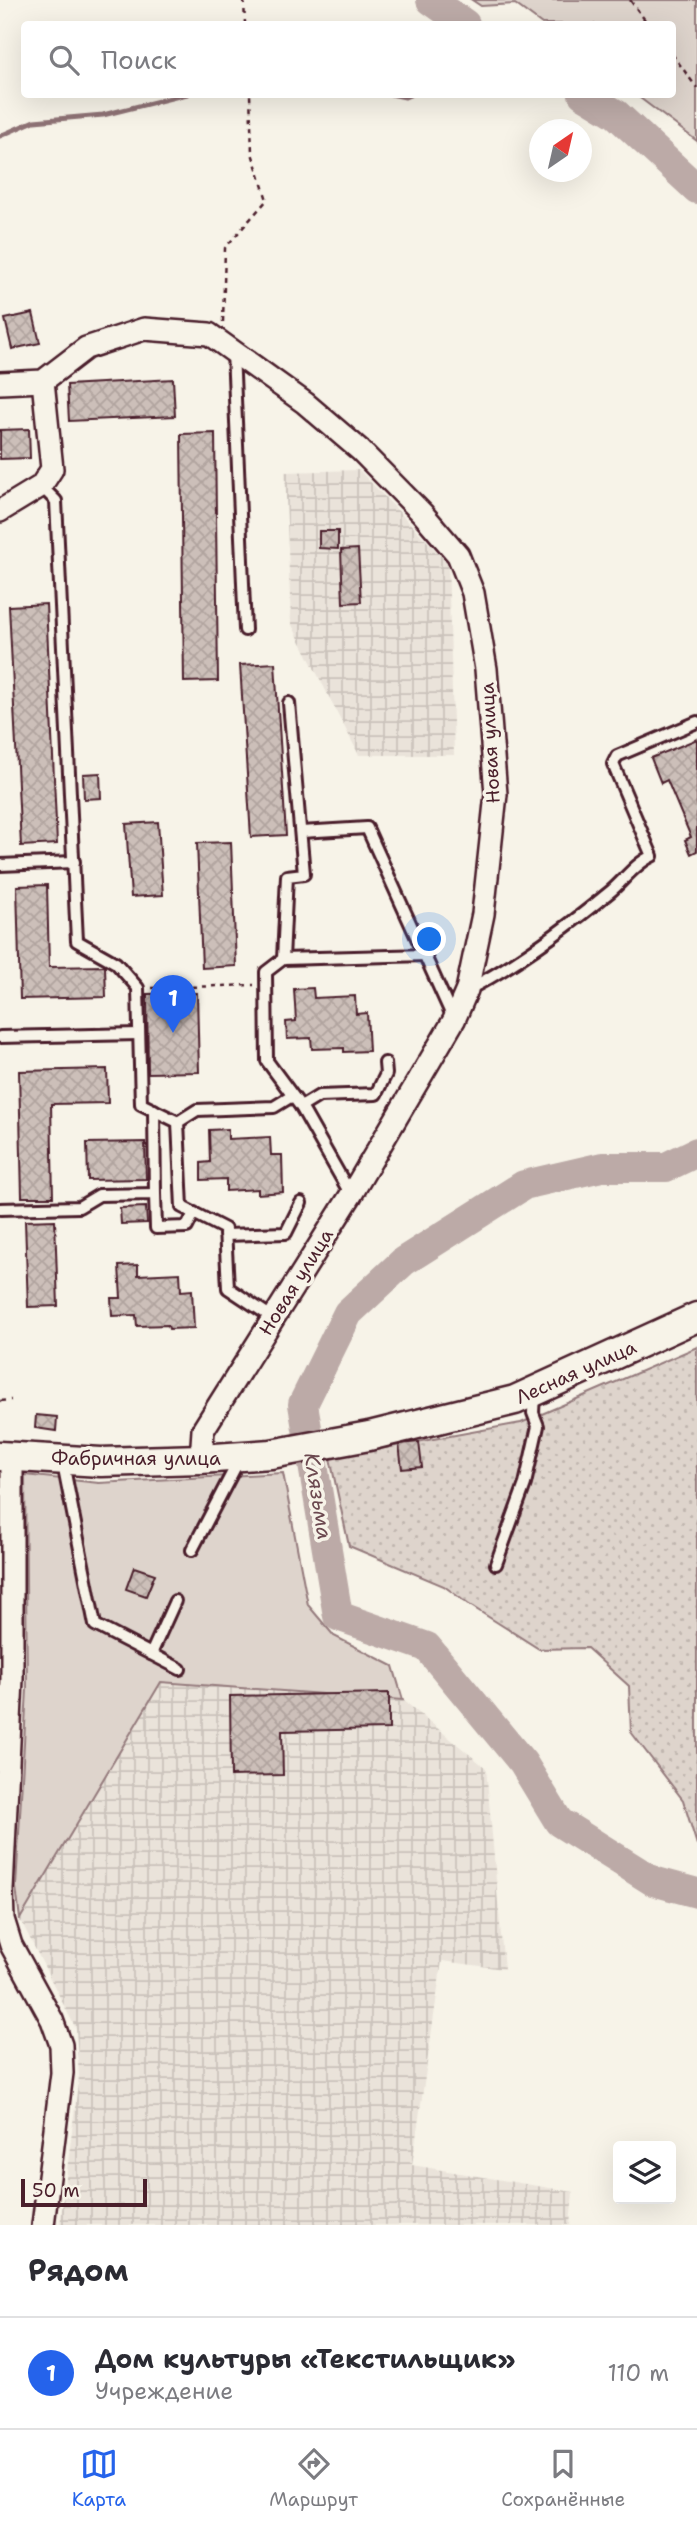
<!DOCTYPE html>
<html lang="ru">
<head>
<meta charset="utf-8">
<style>
	:root { --surface:#fff; --page:#f7f7f7; --text:#2b2b33; --muted:#7c7c81; --line:#e1e1e2; --accent:#2563eb }
	body { margin:0; font-family:"Shantell Sans",sans-serif; background:var(--page); color:var(--text) }
	.controls { position:absolute; right:21px; bottom:21px; display:grid; overflow:hidden; border-radius:7px; box-shadow:0 7px 28px #0002 }
	.controls button { width:63px; height:63px; display:grid; place-items:center; padding:0; border:0; border-bottom:2px solid var(--line); background:var(--surface); color:var(--text); font:35px sans-serif }
	.compass { position:absolute; left:529px; top:119px; width:63px; height:63px; border-radius:50%; background:var(--surface); box-shadow:0 7px 28px #0002; rotate:34deg }
	.scale { position:absolute; left:21px; bottom:18px; width:126px; box-sizing:border-box; padding-left:7px; border:4px solid #4a1f2b; border-top:0; font-size:19px; line-height:24px; white-space:nowrap; color:#4a1f2b; -webkit-text-stroke:5px #f7f3e8; paint-order:stroke }
	.you { position:absolute; left:430px; top:940px; width:24px; height:24px; margin:-18px; border:5px solid #fff; border-radius:50%; background:#1a73e8; box-shadow:0 0 0 10px #1a73e833 }
	.badge { display:grid; place-items:center; width:46px; height:46px; border-radius:50%; background:var(--accent); color:#fff; font-size:23px; font-weight:700 }
	.pin { position:absolute; translate:-50% -58px; filter:drop-shadow(0 2px 4px #0008) }
	.pin::after { content:''; position:absolute; top:37px; width:24px; height:21px; background:inherit; clip-path:polygon(0 0,100% 0,50% 100%) }
	.list { margin:0; padding:0; list-style:none }
	h2 { display:flex; justify-content:space-between; align-items:center; height:91px; margin:0; padding:0 28px; font-size:30px }
	h2 small { font-size:23px; font-weight:400; color:var(--muted) }
	.list li { display:grid; grid-template-columns:46px 1fr auto; gap:21px; align-items:center; box-sizing:border-box; height:112px; padding:0 28px; border-top:2px solid var(--line) }
	.list b { display:block; font-size:26px; white-space:nowrap }
	.list p { margin:0; font-size:23px; white-space:nowrap; color:var(--muted) }
	.list em { font-size:23px; font-style:normal; color:var(--muted) }
	.icon { flex:none; width:38px; height:38px; fill:none; stroke:currentColor; stroke-width:2; stroke-linecap:round; stroke-linejoin:round }
	.map { position:relative; flex:none; width:697px; height:2225px; overflow:hidden }
	.search { position:absolute; background:var(--surface); box-shadow:0 7px 28px #0002; left:21px; right:21px; top:21px; height:77px; display:flex; align-items:center; gap:18px; box-sizing:border-box; padding:0 24px; border-radius:7px; color:var(--muted); font-size:26px }
	.sheet { height:203px; background:var(--surface) }
	nav { display:flex; justify-content:space-around; align-items:center; box-sizing:border-box; height:98px; border-top:2px solid var(--line); background:var(--surface); font-size:19px; color:var(--muted) }
	nav a { display:grid; justify-items:center; gap:4px }
	nav .on { color:var(--accent) }
	.map>svg:first-child { display:block }
</style>
</head>
<body>
<div class="map">
<svg width="697" height="2225" viewBox="0 0 697 2225">
	<defs>
		<pattern id="industrial-grid" width="8" height="8" patternUnits="userSpaceOnUse" patternTransform="scale(1.75)"><rect width="8" height="8" fill="#eae3da"/><path d="M0 4h8M4 0v8" fill="none" stroke="#cac2bb"/></pattern>
		<pattern id="garden-dots" width="8" height="8" patternUnits="userSpaceOnUse" patternTransform="scale(1.75)"><rect width="8" height="8" fill="#ded4cc"/><path d="M2 2h.1M6 6h.1" fill="none" stroke="#c0b6af" stroke-width="1.8" stroke-linecap="round"/></pattern>
		<pattern id="building-cross-hatch" width="8" height="8" patternUnits="userSpaceOnUse" patternTransform="scale(1.75)"><rect width="8" height="8" fill="#ccbfb9"/><path d="M0 0l8 8M0 8l8-8" fill="none" stroke="#b1a49f"/></pattern>
	</defs>
	<rect width="100%" height="100%" fill="#f7f3e8"/>
	<filter id="ink" filterUnits="userSpaceOnUse"><feTurbulence type="fractalNoise" baseFrequency=".0143" numOctaves="2"/><feDisplacementMap in="SourceGraphic" scale="14" xChannelSelector="R" yChannelSelector="G"/><feConvolveMatrix kernelMatrix="1 2 1 2 8 2 1 2 1" color-interpolation-filters="sRGB"/></filter>
	<g filter="url(#ink)">
		<g fill="url(#industrial-grid)">
			<polygon points="359,470 448,563 454,755 359,755 291,623 285,472"/>
			<polygon points="161,1682 403,1700 486,1768 504,1969 442,1961 412,2165 573,2192 570,2225 60,2225 79,2076 76,2029 20,1919"/>
		</g>
		<g fill="#ded4cc" stroke="#947a7c" stroke-width="2">
			<polygon points="472,0 697,0 697,141 636,95 672,94 672,24 542,24 515,4 481,6"/>
			<polygon points="283,1473 308,1605 334,1636 393,1666 403,1700 161,1682 20,1919 16,1887 27,1689 25,1475 99,1483"/>
		</g>
		<polygon fill="url(#garden-dots)" stroke="#947a7c" stroke-width="2" points="697,1347 697,1845 683,1800 631,1732 629,1686 587,1648 539,1649 468,1604 444,1586 349,1546 330,1458 521,1423"/>
		<g fill="none" stroke-linecap="round" stroke-linejoin="round">
			<g stroke="#8e7275" stroke-width="5">
				<polyline points="455,24 457,20"/>
				<polyline points="391,94 405,97 412,94"/>
				<polyline points="0,136 34,121 103,115 187,94"/>
			</g>
			<g stroke="#bcaaa7" stroke-width="30">
				<polyline points="431,0 465,24"/>
				<polyline points="583,94 616,114 697,189"/>
				<polyline points="697,1152 666,1167 602,1167 524,1185 404,1261 348,1313 303,1404 338,1616 427,1647 523,1763 559,1822 653,1881 697,1893"/>
			</g>
		</g>
		<g fill="url(#building-cross-hatch)" stroke="#4a1f2b" stroke-width="2">
			<polygon points="33,313 40,343 12,349 5,319"/>
			<polygon points="173,379 175,416 69,421 67,385"/>
			<polygon points="29,429 30,458 0,459 0,430"/>
			<polygon points="215,433 218,681 184,682 181,434"/>
			<polygon points="319,531 338,531 338,549 319,548"/>
			<polygon points="358,549 361,602 343,603 341,550"/>
			<polygon points="46,604 57,844 21,846 9,606"/>
			<polygon points="275,663 286,835 251,837 240,665"/>
			<polygon points="697,739 697,851 691,854 685,840 691,837 667,780 661,783 651,758"/>
			<polygon points="100,773 101,798 84,799 83,774"/>
			<polygon points="158,822 163,895 131,897 126,824"/>
			<polygon points="231,842 236,966 202,968 197,843"/>
			<polygon points="47,885 49,967 105,966 106,997 20,999 17,886"/>
			<polygon points="313,988 314,998 355,996 356,1014 367,1013 369,1051 344,1052 344,1048 312,1049 311,1038 287,1039 286,1022 296,1021 294,989"/>
			<polygon points="197,993 199,1072 148,1073 147,994"/>
			<polygon points="107,1069 108,1103 51,1104 53,1197 22,1197 19,1071"/>
			<polygon points="228,1129 228,1139 270,1137 271,1155 282,1155 283,1192 258,1194 258,1189 226,1191 226,1179 201,1180 201,1163 210,1162 209,1130"/>
			<polygon points="145,1142 146,1179 88,1180 87,1143"/>
			<polygon points="146,1207 147,1223 121,1224 120,1208"/>
			<polygon points="55,1220 58,1306 28,1307 25,1221"/>
			<polygon points="138,1265 138,1275 180,1273 181,1291 192,1290 194,1328 169,1329 168,1325 137,1326 136,1315 112,1316 111,1298 121,1298 119,1266"/>
			<polygon points="36,1415 57,1417 56,1431 35,1428"/>
			<polygon points="419,1442 422,1467 402,1469 399,1444"/>
			<polygon points="134,1567 155,1574 146,1596 126,1589"/>
			<polygon points="389,1693 389,1729 282,1731 283,1775 231,1776 230,1696"/>
		</g>
		<g fill="none" stroke-linecap="round" stroke-linejoin="round">
			<defs>
				<g id="lane">
					<polyline points="233,352 245,630"/>
					<polyline points="41,486 56,501 77,941 116,963 138,988 141,1104 178,1122 182,1207 225,1229 228,1288 273,1318"/>
					<polyline points="289,703 304,874 287,876 283,959 266,972 267,1061 301,1107 351,1195"/>
					<polyline points="301,832 367,828 454,1020"/>
					<polyline points="0,865 74,862"/>
					<polyline points="283,959 426,955"/>
					<path d="M467 990C518 964 566 928 611 891 624 880 636 863 652 856L613 764 617 756 697 722"/>
					<polyline points="0,1037 139,1034"/>
					<polyline points="301,1107 319,1096 376,1094 386,1074 385,1063"/>
					<polyline points="154,1110 155,1194"/>
					<polyline points="178,1122 197,1110 274,1107 292,1096"/>
					<polyline points="0,1209 79,1207 99,1195 155,1194 156,1228 187,1227 194,1213"/>
					<polyline points="225,1235 286,1233 301,1203"/>
					<polyline points="63,1463 95,1625 180,1669"/>
					<polyline points="192,1550 240,1458"/>
					<polyline points="496,1564 525,1484 538,1426 533,1413 534,1394"/>
					<polyline points="151,1654 175,1601"/>
				</g>
				<g id="street">
					<polyline points="0,383 43,381 86,348 144,329 209,334 305,403 360,450 422,513 458,555 473,593 486,669 496,794 483,914 467,990 454,1020 351,1195 203,1430 201,1459"/>
					<polyline points="0,511 41,486 52,469 43,381"/>
					<polyline points="12,1457 12,1679 2,1890 3,1919 11,1945 52,2020 61,2045 62,2073 43,2225"/>
				</g>
				<polyline id="secondary" points="0,1456 101,1462 201,1459 271,1454 369,1436 515,1400 697,1317"/>
			</defs>
			<use href="#lane" stroke="#4a1f2b" stroke-width="16"/>
			<use href="#street" stroke="#4a1f2b" stroke-width="26"/>
			<use href="#secondary" stroke="#4a1f2b" stroke-width="33"/>
			<g stroke="#4a1f2b" stroke-width="2.5" stroke-dasharray="5 5" stroke-linecap="butt">
				<polyline points="244,0 245,24"/>
				<polyline points="630,0 648,24"/>
				<polyline points="672,54 697,88"/>
				<polyline points="223,322 225,248 267,200 252,153 250,94"/>
				<polyline points="152,988 254,985"/>
				<polyline points="0,1401 11,1400"/>
			</g>
			<use href="#lane" stroke="#f7f3e8" stroke-width="10"/>
			<use href="#street" stroke="#f7f3e8" stroke-width="21"/>
			<use href="#secondary" stroke="#f7f3e8" stroke-width="28"/>
		</g>
	</g>
	<g text-anchor="middle" dominant-baseline="central" stroke-width="7" stroke-linejoin="round" paint-order="stroke">
		<g font-size="19" fill="#4a1f2b" stroke="#f7f3e8">
			<text transform="translate(490 743) rotate(-93)">Новая улица</text>
			<text transform="translate(296 1282) rotate(-58)">Новая улица</text>
			<text transform="translate(576 1372) rotate(-24)">Лесная улица</text>
			<text x="136" y="1458">Фабричная улица</text>
		</g>
		<g font-size="21" font-style="italic" fill="#6c4950" stroke="#f7f3e8">
			<text transform="translate(318 1496) rotate(81)">Клязьма</text>
		</g>
	</g>
</svg>
<div class="controls">
<button><svg class="icon" aria-label="layers" viewBox="0 0 24 24"><path d="M12 4l9 5-9 5-9-5zM3 14l9 5 9-5"/></svg></button>
</div>
<svg class="compass" viewBox="-18 -18 36 36"><path d="M0-13l5 13h-10z" fill="#e53935"/><path d="M0 13l5-13h-10z" fill="#7c7c81"/></svg>
<div class="scale">50 m</div>
<div class="you"></div>
<div class="pin badge" style="left:173px;top:1033px">1</div>
<div class="search"><svg class="icon" aria-label="search" viewBox="0 0 24 24"><circle cx="10" cy="10" r="6"/><path d="M15 15l6 6"/></svg>Поиск</div>
</div>
<section class="sheet">
<h2>Рядом<small></small></h2>
<ul class="list">
<li><span class="badge">1</span><div><b>Дом культуры «Текстильщик»</b><p>Учреждение</p></div><em>110 m</em></li>
</ul>
</section>
<nav>
<a class="on"><svg class="icon" aria-label="map" viewBox="0 0 24 24"><path d="M3 6l6-2 6 2 6-2v14l-6 2-6-2-6 2zM9 4v14M15 6v14"/></svg>Карта</a>
<a><svg class="icon" aria-label="directions" viewBox="0 0 24 24"><path d="M12 3l9 9-9 9-9-9zM9 14v-3h6M13 9l2 2-2 2"/></svg>Маршрут</a>
<a><svg class="icon" aria-label="saved" viewBox="0 0 24 24"><path d="M7 4h10v16l-5-4-5 4z"/></svg>Сохранённые</a>
</nav>
</body>
</html>
